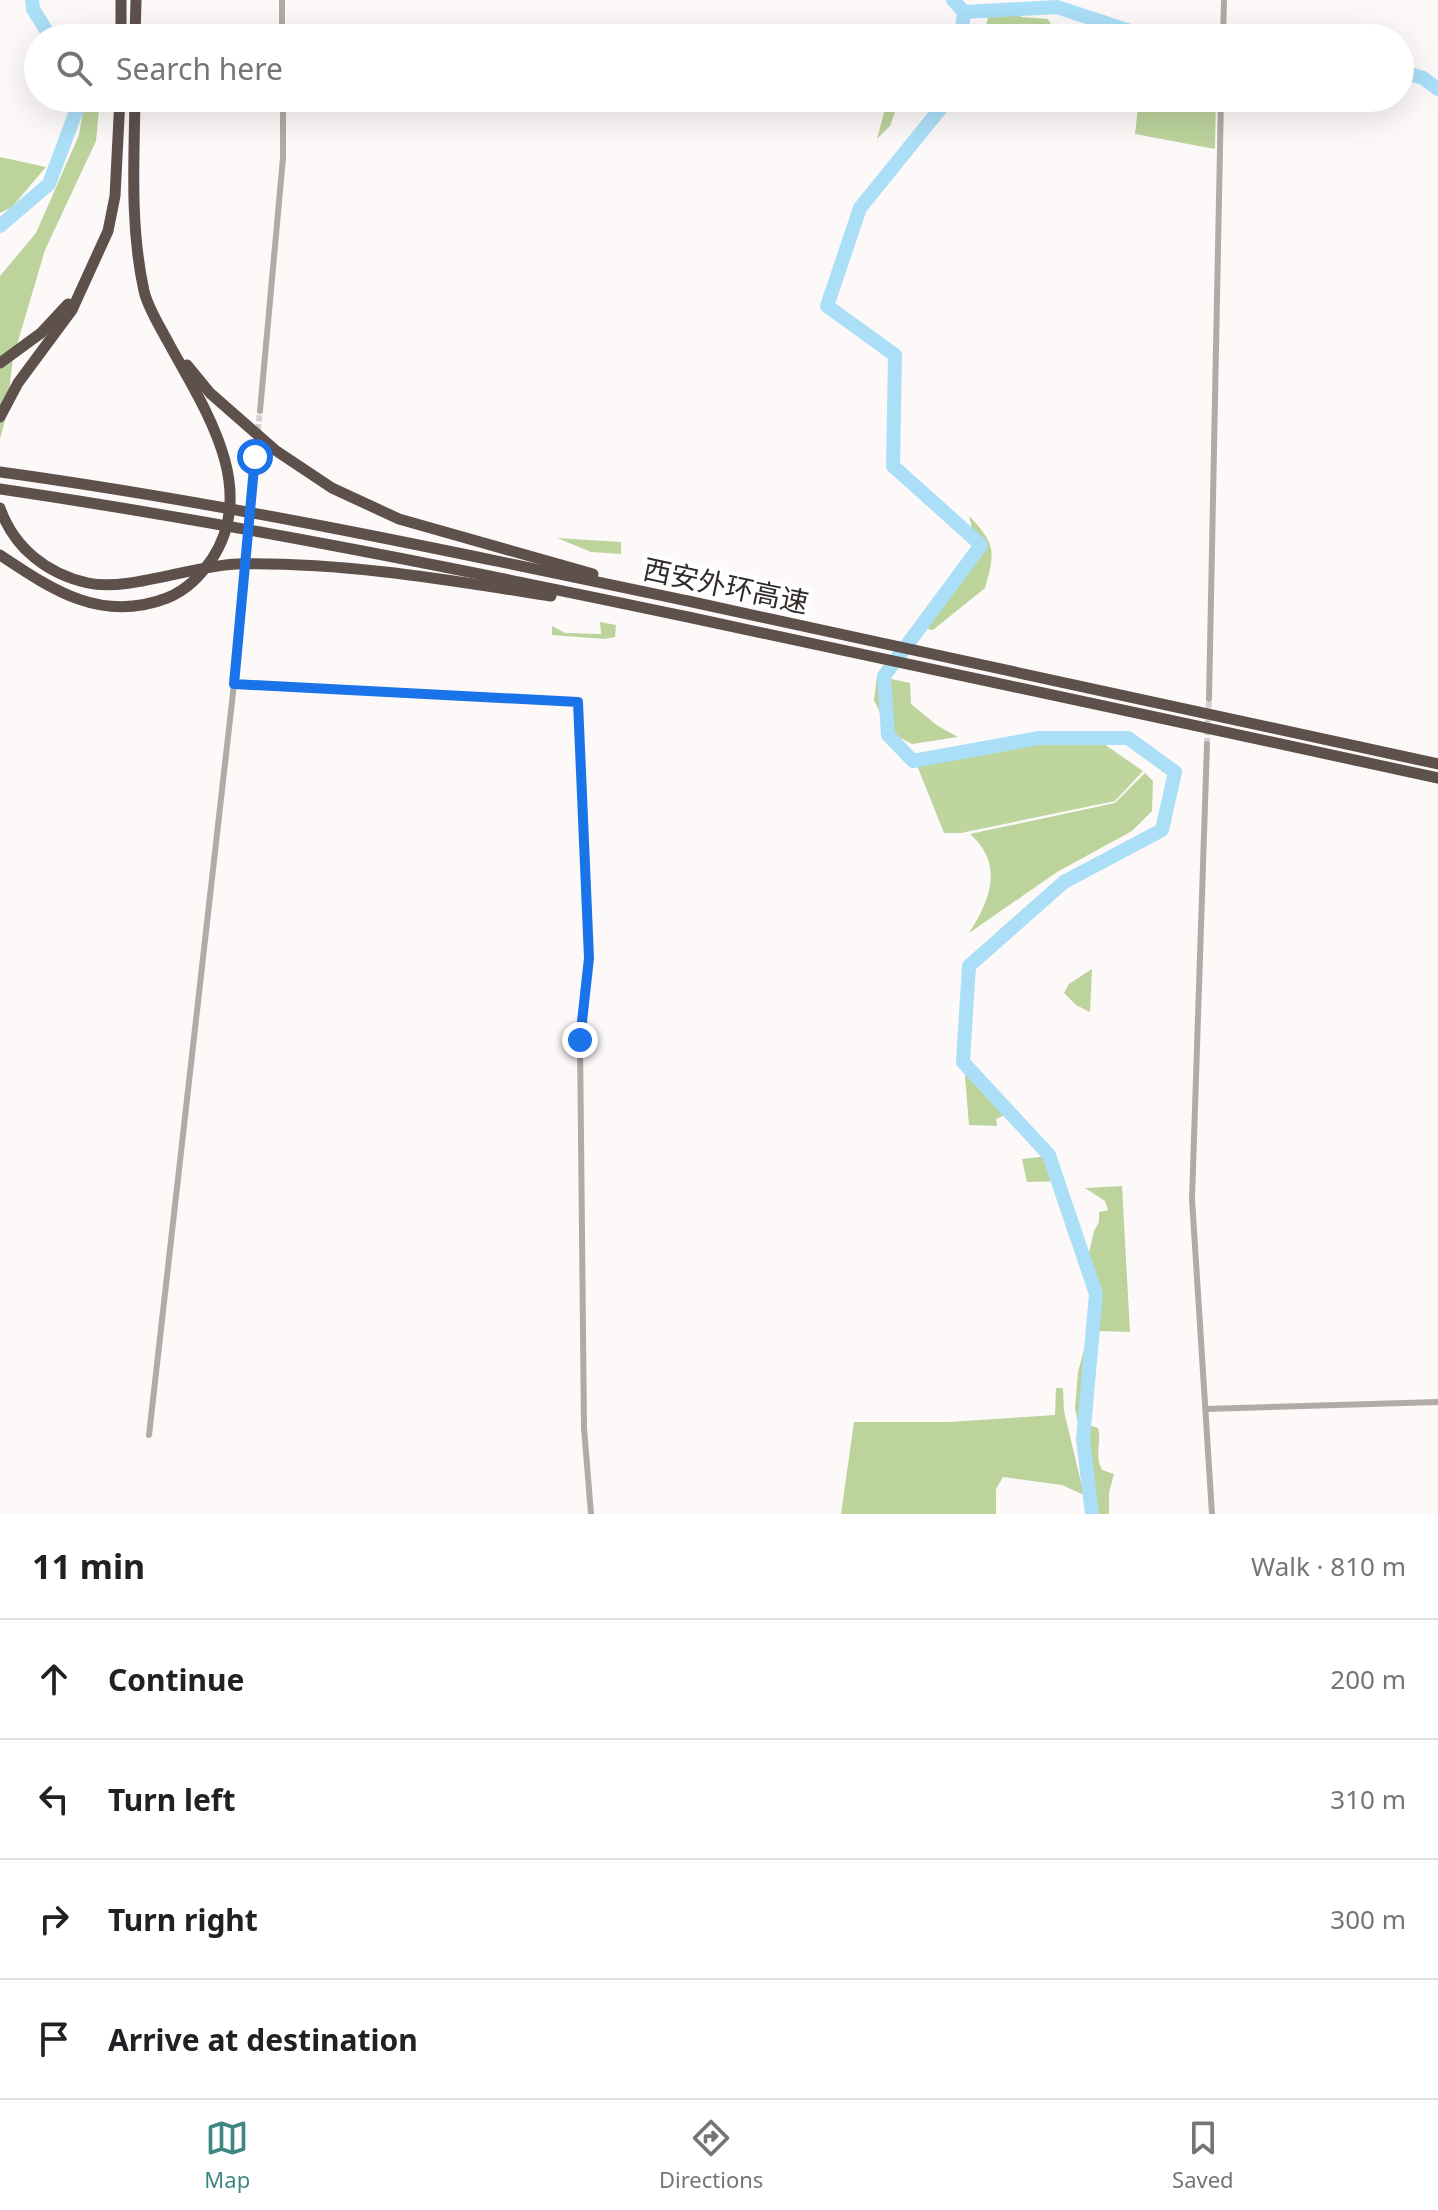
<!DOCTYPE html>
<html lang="en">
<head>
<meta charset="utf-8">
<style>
	:root { --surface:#fff; --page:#f2f2f2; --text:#202124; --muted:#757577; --line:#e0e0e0; --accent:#3f8782 }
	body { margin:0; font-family:"Noto Sans","Noto Sans SC",sans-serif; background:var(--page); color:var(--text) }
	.stop { position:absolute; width:24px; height:24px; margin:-18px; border:6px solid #1a73e8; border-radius:50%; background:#fff }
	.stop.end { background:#1a73e8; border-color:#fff; box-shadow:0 2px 8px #0008 }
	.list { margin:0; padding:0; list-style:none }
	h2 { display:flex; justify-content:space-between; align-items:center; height:104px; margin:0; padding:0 32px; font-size:34px }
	h2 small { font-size:26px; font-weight:400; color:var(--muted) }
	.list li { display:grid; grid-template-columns:52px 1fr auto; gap:24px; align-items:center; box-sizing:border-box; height:120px; padding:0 32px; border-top:2px solid var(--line) }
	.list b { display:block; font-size:30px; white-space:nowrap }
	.list em { font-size:26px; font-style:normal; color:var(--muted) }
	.icon { flex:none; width:44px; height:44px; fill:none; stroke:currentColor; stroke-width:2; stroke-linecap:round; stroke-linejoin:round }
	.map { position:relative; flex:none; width:1438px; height:1514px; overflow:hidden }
	.search { position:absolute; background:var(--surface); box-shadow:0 8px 32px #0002; left:24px; right:24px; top:24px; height:88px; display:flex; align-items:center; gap:20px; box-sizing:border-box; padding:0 28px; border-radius:44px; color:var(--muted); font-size:30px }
	.sheet { height:584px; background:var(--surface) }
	nav { display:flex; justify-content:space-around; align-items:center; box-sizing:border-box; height:112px; border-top:2px solid var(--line); background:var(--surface); font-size:22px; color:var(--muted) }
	nav a { display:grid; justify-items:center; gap:4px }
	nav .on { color:var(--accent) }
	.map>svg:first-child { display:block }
</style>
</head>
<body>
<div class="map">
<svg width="1438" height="1514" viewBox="0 0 1438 1514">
	<rect width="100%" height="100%" fill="#fdf9f8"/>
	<g fill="#bcd39c">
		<polygon points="997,7 1022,17 1048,19 1055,31 1069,38 984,38 989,11"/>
		<polygon points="85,98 100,98 96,141 45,250 13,358 6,416 0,439 0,276 36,233 79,135"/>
		<polygon points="888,98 900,98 890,126 877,139"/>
		<polygon points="1139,98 1216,98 1215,149 1135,134"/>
		<polygon points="0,157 46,167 12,207 0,213"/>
		<path d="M969 516C995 543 996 551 985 588L933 630 915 627C954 593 985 573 969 516Z"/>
		<polygon points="557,538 621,542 621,554 591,552"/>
		<polygon points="600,622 616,625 615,637 605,639 552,635 552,626 565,633 601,634"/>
		<polygon points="877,676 910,683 911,704 938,726 958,737 912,744 889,732 874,700"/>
		<path d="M1145 773 1153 781 1152 811 1132 831 1057 872 969 933C991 899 1004 864 970 834L1115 803Z"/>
		<polygon points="1092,969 1090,1012 1076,1005 1064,993 1069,984"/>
		<polygon points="964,1064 1007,1114 996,1119 997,1126 969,1125"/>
		<polygon points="1047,1156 1062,1181 1027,1182 1022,1159"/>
		<path d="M1122 1186 1130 1332 1098 1331C1096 1364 1077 1391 1086 1424L1098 1428C1102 1442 1094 1455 1102 1470L1114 1474 1109 1493V1514H1095L1075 1408 1078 1372 1097 1301 1089 1253 1094 1231 1099 1222V1212L1108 1210 1105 1201 1085 1188Z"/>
		<polygon points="1056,1388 1063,1388 1064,1411 1084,1495 1062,1485 1003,1477 996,1489 996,1514 841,1514 854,1422 948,1422 1055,1415"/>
	</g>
	<polygon fill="#bed59d" points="1079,734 1104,744 1143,771 1115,801 961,833 944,833 914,758 967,756"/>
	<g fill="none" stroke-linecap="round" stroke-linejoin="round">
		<g stroke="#abdff7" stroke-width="14">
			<polyline points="32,0 33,9 51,38"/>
			<polyline points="953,0 964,12 1057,7 1151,38"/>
			<polyline points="961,38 964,12"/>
			<polyline points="1400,71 1423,78 1438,89"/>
			<polyline points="949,98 860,208 827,306 895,355 893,466 981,545 884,676 888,735 913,761 1039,738 1128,738 1175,772 1162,830 1064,882 969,966 963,1062 1049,1155 1096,1294 1083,1439 1092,1514"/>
			<polyline points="0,226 49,184 81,98"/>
		</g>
		<g stroke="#d4d0cf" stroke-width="6" stroke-dasharray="6 3" stroke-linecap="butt">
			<polyline points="255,457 260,411"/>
			<polyline points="1207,744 1209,699"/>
		</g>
		<g stroke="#b1aaa7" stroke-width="6">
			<polyline points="282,0 282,38"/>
			<polyline points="1223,38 1224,0"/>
			<polyline points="260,411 283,158 283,98"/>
			<polyline points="255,457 234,684 578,702 589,958 580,1040 584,1428 591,1514"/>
			<polyline points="1209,699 1221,98"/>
			<polyline points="1207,744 1192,1199 1212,1514"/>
			<polyline points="1206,1409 1438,1402"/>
			<polyline points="149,1435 234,684"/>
		</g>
		<g stroke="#5e504b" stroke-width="11">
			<polyline points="121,0 121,38"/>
			<polyline points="135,38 136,0"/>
			<polyline points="0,363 41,333 68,304"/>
			<polyline points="187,365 210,393 275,450 332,488 399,519 593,574"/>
			<polyline points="0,417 18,383 72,310 108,231 115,196 120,98"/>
			<path d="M0 472C232 504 460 553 688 601 938 655 1188 709 1438 764"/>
			<path d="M0 489C231 523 460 569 688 617 939 670 1188 724 1438 778"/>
			<path d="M0 508C14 548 47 574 88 583 127 592 194 565 238 564 343 562 448 580 551 596"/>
			<path d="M0 555C54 591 102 623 167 598 187 590 200 576 212 559 260 486 202 405 167 340 159 325 148 308 144 291 130 227 134 163 135 98"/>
		</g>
	</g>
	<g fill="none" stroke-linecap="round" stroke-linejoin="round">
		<polyline stroke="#1a73e8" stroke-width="10" points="255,457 234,684 578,702 589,958 580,1040"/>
	</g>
	<g text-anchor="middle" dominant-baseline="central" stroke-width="8" stroke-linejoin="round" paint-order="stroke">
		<g font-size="28" fill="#322c29" stroke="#fff">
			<text transform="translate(726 585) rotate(12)">西安外环高速</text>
		</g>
	</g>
</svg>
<div class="stop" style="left:255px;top:457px"></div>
<div class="stop end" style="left:580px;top:1040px"></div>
<div class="search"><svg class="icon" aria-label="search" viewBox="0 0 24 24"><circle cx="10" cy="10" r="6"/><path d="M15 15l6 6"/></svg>Search here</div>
</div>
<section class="sheet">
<h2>11 min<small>Walk · 810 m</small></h2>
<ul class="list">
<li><svg class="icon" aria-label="ahead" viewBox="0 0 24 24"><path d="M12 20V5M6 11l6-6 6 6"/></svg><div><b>Continue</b></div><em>200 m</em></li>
<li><svg class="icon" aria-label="left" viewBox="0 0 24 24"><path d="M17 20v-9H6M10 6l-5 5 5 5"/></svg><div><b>Turn left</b></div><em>310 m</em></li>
<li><svg class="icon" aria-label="right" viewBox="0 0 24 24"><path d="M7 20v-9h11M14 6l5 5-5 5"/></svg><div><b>Turn right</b></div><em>300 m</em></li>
<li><svg class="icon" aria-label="arrive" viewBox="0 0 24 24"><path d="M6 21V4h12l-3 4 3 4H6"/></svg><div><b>Arrive at destination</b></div></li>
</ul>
</section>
<nav>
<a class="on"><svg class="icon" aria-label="map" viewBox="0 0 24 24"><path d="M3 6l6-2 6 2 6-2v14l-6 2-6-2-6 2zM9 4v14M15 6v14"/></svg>Map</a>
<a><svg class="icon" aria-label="directions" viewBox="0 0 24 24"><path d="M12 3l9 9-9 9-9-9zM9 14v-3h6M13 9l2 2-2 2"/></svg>Directions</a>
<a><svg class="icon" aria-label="saved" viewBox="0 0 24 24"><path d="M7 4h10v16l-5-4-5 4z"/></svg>Saved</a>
</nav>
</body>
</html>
